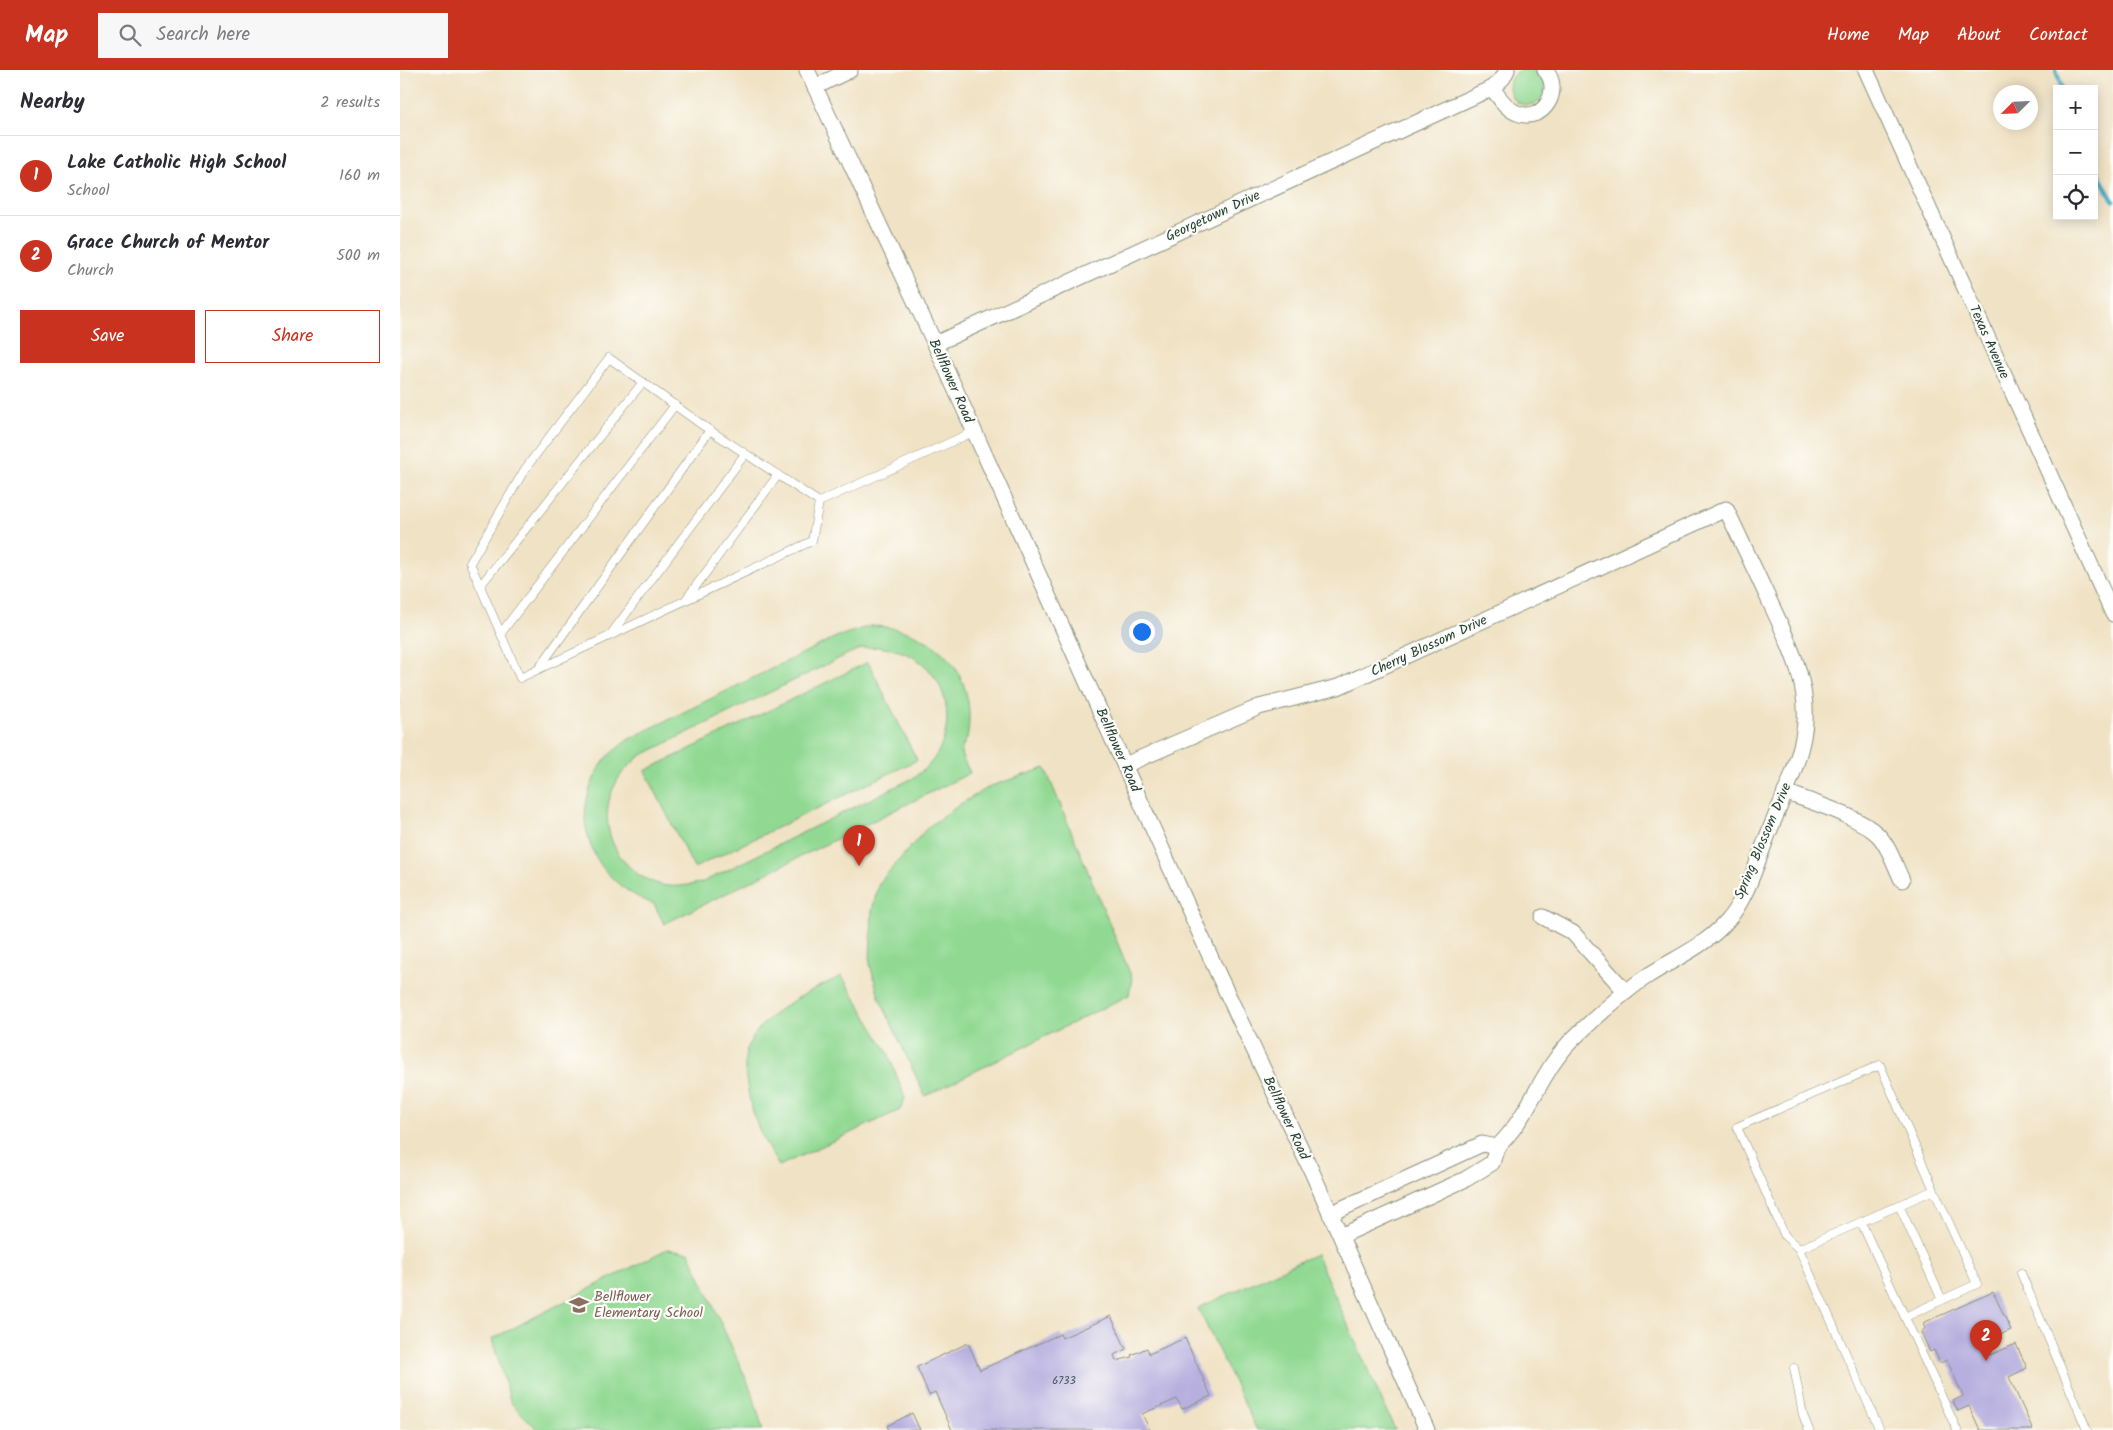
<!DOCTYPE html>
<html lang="en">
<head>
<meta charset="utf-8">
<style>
	:root { --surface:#fff; --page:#f7f7f7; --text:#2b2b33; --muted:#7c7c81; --line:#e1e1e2; --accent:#c8321e }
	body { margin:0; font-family:Kalam,sans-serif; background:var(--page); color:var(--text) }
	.controls { position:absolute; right:15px; top:15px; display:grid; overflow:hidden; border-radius:0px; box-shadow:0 2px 12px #0003 }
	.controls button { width:45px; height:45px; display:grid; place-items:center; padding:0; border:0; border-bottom:1px solid var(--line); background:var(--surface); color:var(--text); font:25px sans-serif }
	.compass { position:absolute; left:1593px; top:15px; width:45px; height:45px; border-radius:50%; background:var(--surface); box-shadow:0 2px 12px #0003; rotate:246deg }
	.you { position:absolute; left:741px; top:561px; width:18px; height:18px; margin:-12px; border:4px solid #fff; border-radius:50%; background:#1a73e8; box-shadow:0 0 0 8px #1a73e833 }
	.badge { display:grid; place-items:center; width:32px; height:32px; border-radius:50%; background:var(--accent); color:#fff; font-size:16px; font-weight:700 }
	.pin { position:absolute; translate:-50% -41px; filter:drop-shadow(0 1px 2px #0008) }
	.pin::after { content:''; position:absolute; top:26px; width:18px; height:15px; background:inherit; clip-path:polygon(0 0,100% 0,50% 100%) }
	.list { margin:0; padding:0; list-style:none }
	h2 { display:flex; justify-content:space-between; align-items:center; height:65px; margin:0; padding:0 20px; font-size:21px }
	h2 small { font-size:16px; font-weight:400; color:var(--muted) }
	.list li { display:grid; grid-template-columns:32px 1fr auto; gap:15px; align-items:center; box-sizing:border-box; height:80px; padding:0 20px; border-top:1px solid var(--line) }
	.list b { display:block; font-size:19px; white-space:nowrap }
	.list p { margin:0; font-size:16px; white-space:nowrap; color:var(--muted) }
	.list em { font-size:16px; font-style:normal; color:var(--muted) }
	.actions { display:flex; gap:10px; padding:15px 20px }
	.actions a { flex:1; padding:11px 0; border:1px solid var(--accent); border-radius:0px; text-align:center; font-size:18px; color:var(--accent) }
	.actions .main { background:var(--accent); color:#fff }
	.icon { flex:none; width:28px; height:28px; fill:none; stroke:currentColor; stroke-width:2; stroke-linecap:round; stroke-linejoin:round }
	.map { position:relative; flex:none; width:1713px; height:1360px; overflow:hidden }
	header { display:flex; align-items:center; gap:30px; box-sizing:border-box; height:70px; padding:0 25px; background:var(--accent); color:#fff }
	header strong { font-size:24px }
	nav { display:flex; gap:28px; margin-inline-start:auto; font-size:18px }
	.search { width:350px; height:45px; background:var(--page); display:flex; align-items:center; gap:12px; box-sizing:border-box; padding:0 18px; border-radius:0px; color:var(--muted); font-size:19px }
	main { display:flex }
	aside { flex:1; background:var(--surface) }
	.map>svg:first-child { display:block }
</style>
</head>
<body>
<header>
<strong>Map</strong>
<div class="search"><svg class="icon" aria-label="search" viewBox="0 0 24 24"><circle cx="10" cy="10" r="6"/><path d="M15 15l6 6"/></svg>Search here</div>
<nav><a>Home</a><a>Map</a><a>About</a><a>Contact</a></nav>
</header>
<main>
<aside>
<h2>Nearby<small>2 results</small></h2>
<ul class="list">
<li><span class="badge">1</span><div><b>Lake Catholic High School</b><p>School</p></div><em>160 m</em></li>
<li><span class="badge">2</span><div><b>Grace Church of Mentor</b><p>Church</p></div><em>500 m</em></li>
</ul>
<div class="actions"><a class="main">Save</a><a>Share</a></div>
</aside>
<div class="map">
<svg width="1713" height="1360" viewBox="0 0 1713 1360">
	<rect width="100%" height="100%" fill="#fdfcf7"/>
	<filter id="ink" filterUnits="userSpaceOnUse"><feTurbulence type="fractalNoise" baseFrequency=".02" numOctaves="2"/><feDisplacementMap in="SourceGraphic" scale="10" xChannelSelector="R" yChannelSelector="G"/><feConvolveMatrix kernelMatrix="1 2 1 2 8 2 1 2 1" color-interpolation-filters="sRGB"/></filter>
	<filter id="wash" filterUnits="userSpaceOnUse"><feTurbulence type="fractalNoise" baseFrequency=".0096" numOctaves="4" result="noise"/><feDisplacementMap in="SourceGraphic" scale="20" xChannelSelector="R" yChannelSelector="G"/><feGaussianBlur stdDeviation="1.12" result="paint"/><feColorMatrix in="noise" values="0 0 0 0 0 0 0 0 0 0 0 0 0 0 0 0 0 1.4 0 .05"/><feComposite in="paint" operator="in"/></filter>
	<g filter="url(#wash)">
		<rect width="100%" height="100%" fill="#f0e2c4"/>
		<g fill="#91d993" stroke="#588b64" fill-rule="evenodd">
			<circle cx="1127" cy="17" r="18"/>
			<path d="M470 556C520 556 566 587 569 641 569 650 569 659 567 668 565 672 561 678 561 682 561 688 568 697 570 703L264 854 254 834C196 813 166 755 199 699 206 686 218 677 229 669L436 567ZM479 577C489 579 500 580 509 585 547 603 558 653 535 687 529 696 521 702 513 708L301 813C288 815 275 818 262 815 218 804 194 755 215 715 220 703 230 695 240 686L448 584 462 578Z"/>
			<polygon points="468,592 517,690 294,798 245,701"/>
			<polygon points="645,698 732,908 729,925 525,1026 479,927 470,894 472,841 479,813 528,757 562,733 591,716"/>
			<path d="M442 906 488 983 505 1028 500 1040 379 1096C361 1068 352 1047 347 1015 345 1003 343 988 348 976 363 942 409 921 442 906Z"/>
			<polygon points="267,1179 289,1182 352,1322 363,1360 138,1360 111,1333 92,1269"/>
			<polygon points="916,1184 995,1360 857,1360 798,1238"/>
		</g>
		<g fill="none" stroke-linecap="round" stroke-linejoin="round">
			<g stroke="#42a9c2" stroke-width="4.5">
				<polyline points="1656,0 1662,19"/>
				<polyline points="1694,96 1713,131"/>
			</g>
		</g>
		<g id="blocks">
			<g fill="#b6afdf">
				<polygon points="1593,1222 1611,1260 1584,1272 1590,1285 1616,1274 1627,1298 1609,1307 1633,1360 1580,1360 1569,1336 1558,1341 1553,1331 1563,1326 1547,1290 1540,1293 1534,1280 1530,1282 1521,1262 1525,1259 1523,1253"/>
				<polygon points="711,1246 726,1279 714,1285 716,1291 732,1287 731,1285 747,1278 749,1284 785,1268 811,1326 782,1339 777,1329 742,1344 750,1360 552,1360 535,1322 529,1325 517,1297 568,1273 580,1300 660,1264 662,1268"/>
				<polygon points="512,1343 520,1360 489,1360 487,1356"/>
			</g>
		</g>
	</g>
	<g filter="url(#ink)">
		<use href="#blocks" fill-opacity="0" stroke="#88907c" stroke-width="1"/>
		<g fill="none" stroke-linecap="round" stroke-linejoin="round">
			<defs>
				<g id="service">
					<polygon points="209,288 305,357 419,432 412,471 120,608 70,493 125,399"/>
					<polyline points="419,432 573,362"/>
					<polyline points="80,516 243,312"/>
					<polyline points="287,528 378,405"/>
					<polyline points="101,563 275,335"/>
					<polyline points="211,564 345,384"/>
					<polyline points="139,598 310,360"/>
					<polyline points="1499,1135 1542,1230"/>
					<polyline points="1461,1152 1557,1360"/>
					<polyline points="1399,1179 1385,1166 1337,1057 1480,995 1534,1120 1399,1179 1480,1360"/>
					<polyline points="1621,1203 1687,1360"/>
					<polyline points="1505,1247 1577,1214 1534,1120"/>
					<polyline points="1394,1298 1403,1345 1409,1360"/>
				</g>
				<g id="minor">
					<polyline points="407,0 535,274 819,906 912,1102 1027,1360"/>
					<path d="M1107 0 1103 8 1092 18C1099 27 1106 39 1117 43 1144 54 1163 19 1145 0"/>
					<polyline points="1466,0 1713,544"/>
					<polyline points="415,17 450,0"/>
					<polyline points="535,274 1092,18"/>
					<path d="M725 695 859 637 938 617 1326 439C1341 470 1355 500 1369 530 1389 573 1413 619 1403 667 1397 699 1381 732 1369 762 1357 791 1347 829 1326 852 1304 877 1273 889 1246 907 1221 924 1197 946 1175 967 1140 1000 1131 1045 1097 1077"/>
					<path d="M1385 722C1411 732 1459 746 1478 765 1489 776 1495 796 1502 810"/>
					<polyline points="1143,847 1173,863 1226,922"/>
					<polyline points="930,1144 1082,1074 1097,1077 1092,1093 1066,1109 941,1166"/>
				</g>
			</defs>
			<use href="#service" stroke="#88907c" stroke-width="9"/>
			<use href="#minor" stroke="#88907c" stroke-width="17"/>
			<use href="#service" stroke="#fff" stroke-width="8"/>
			<use href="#minor" stroke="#fff" stroke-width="15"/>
		</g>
	</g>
	<defs>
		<symbol id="school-bare" viewBox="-9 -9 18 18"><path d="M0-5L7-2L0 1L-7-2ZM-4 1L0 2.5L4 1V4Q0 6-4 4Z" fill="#8d6e63" stroke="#fdfcf7" stroke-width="2.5" paint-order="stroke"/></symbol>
	</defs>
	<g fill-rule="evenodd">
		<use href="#school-bare" x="165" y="1221" width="28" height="28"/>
	</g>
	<g text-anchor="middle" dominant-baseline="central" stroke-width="4.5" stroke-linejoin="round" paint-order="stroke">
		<g font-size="11" fill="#455a5f">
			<text x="664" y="1311">6733</text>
		</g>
		<g font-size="14" fill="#1f3d34" stroke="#fdfcf7">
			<text transform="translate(813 146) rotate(-25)">Georgetown Drive</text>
			<text transform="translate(1589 272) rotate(66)">Texas Avenue</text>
			<text transform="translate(551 311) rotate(66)">Bellflower Road</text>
			<text transform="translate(1029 576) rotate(-25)">Cherry Blossom Drive</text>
			<text transform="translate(718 680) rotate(66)">Bellflower Road</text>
			<text transform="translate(1363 771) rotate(-67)">Spring Blossom Drive</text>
			<text transform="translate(886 1048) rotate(65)">Bellflower Road</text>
		</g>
		<g font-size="14" fill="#785e54" stroke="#fdfcf7" text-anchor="start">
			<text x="194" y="1227">Bellflower<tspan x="194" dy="16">Elementary School</tspan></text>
		</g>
	</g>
</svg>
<div class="controls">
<button>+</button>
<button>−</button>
<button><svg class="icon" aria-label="locate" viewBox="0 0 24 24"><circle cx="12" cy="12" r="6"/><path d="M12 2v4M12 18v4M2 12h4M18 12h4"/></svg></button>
</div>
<svg class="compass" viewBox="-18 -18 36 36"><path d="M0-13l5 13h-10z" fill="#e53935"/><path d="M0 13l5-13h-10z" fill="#7c7c81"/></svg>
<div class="you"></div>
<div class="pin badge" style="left:459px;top:796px">1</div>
<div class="pin badge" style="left:1586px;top:1291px">2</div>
</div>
</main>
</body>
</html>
